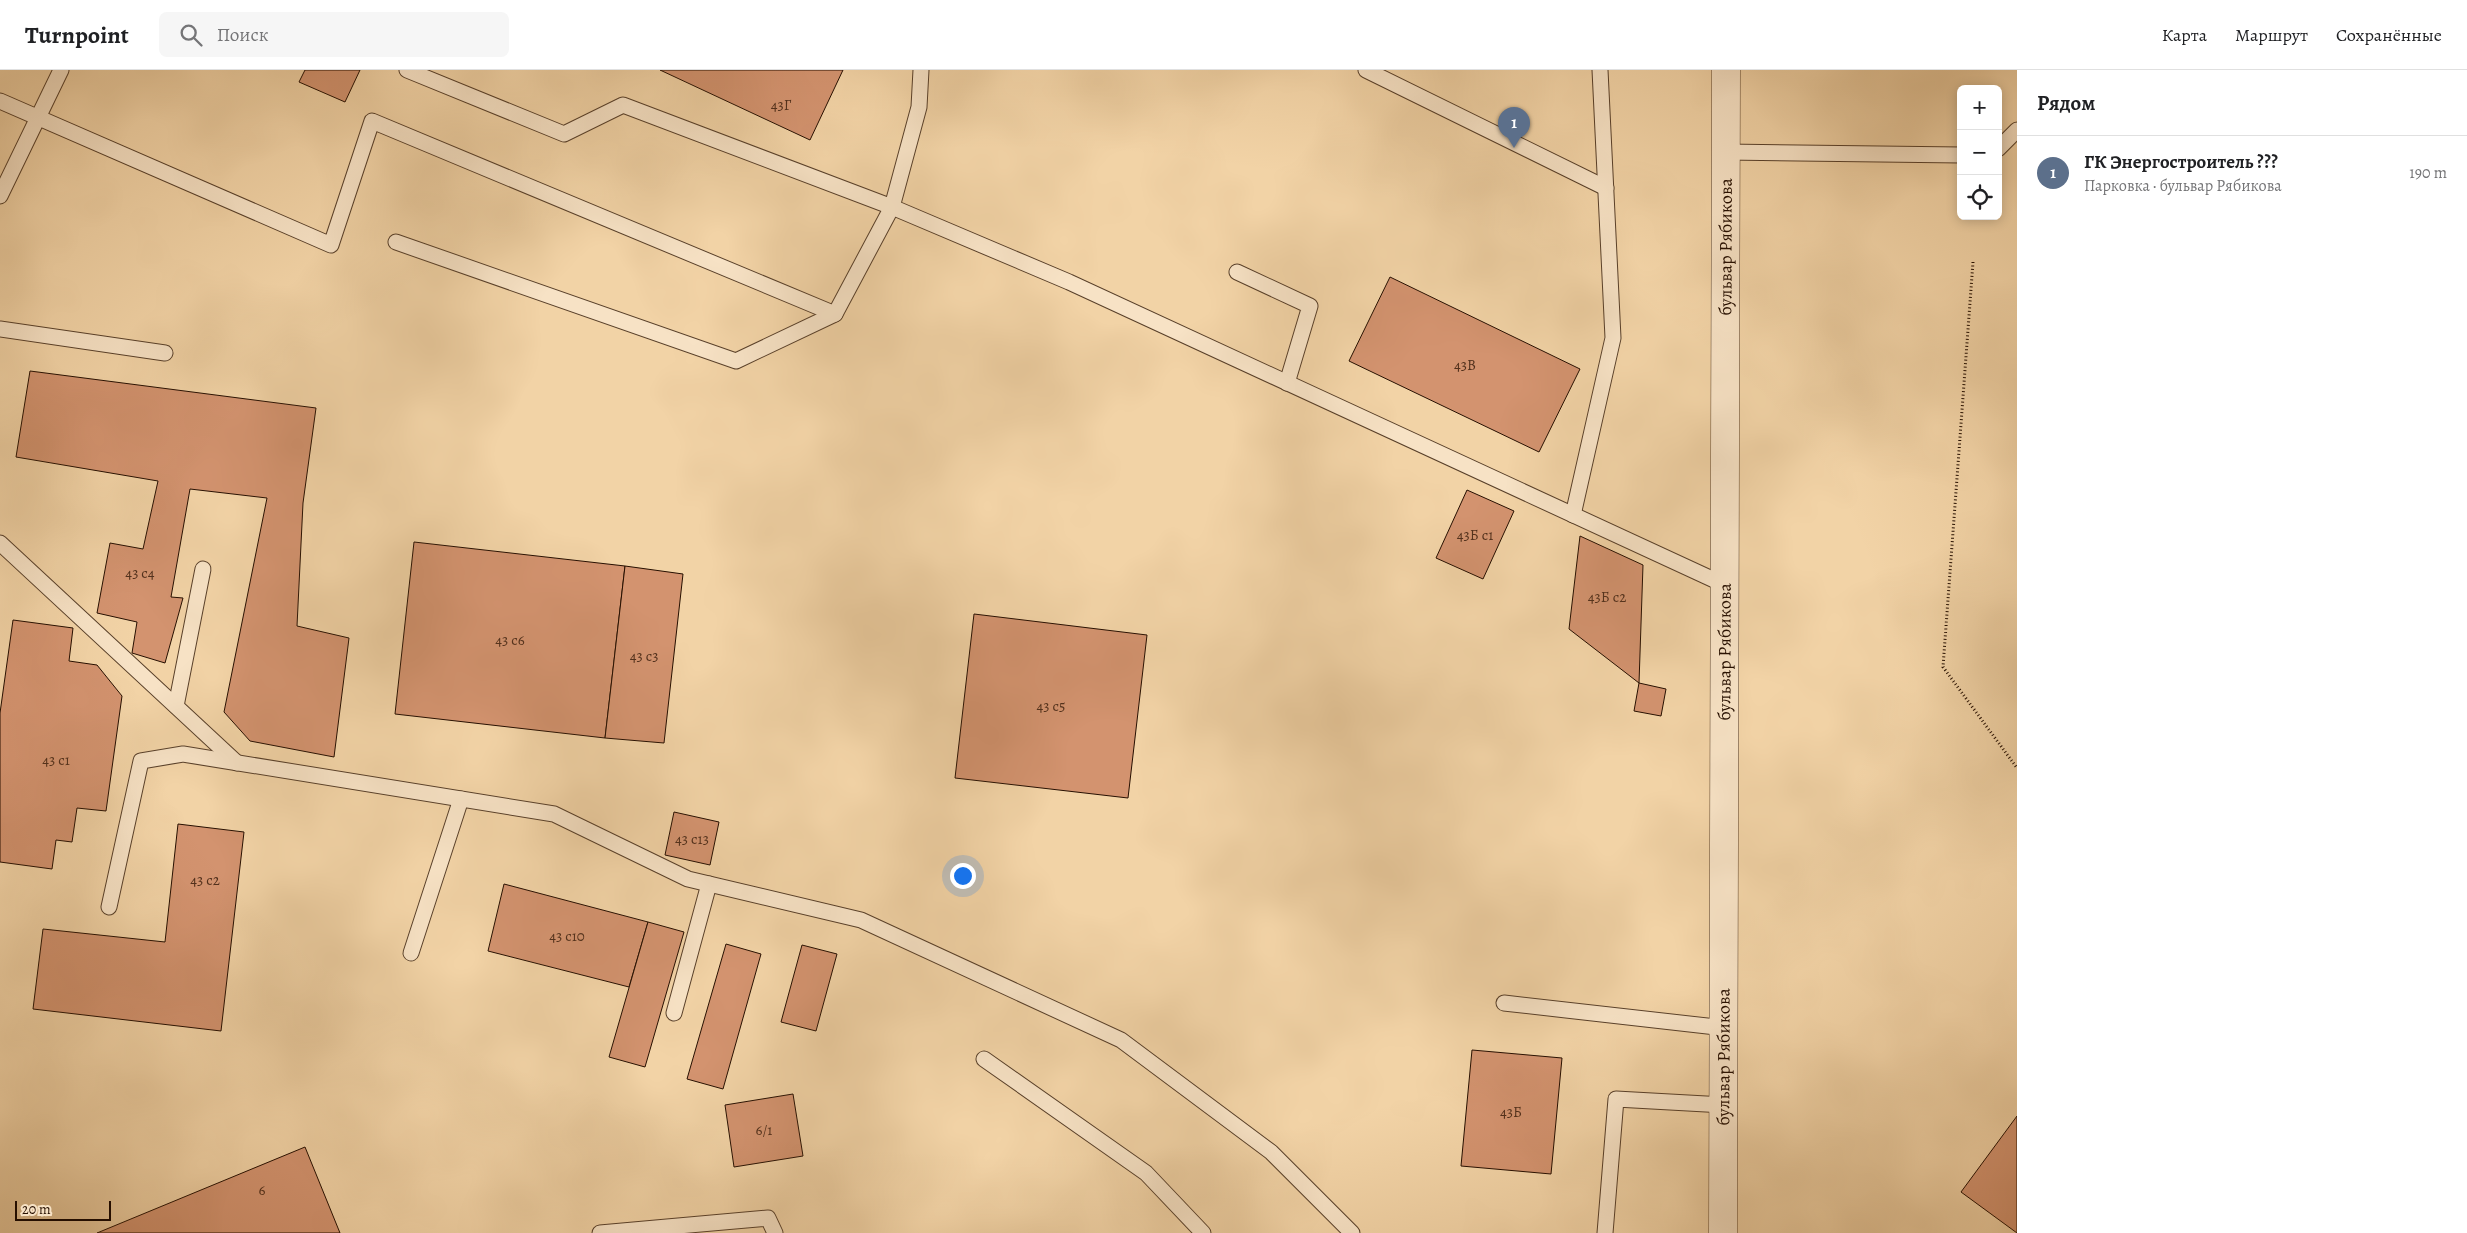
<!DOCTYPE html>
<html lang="ru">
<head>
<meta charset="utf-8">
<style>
	:root { --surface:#fff; --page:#f6f6f6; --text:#202124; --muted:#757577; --line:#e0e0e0; --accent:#8f2418 }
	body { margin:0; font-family:Alegreya,serif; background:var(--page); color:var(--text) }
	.controls { position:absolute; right:15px; top:15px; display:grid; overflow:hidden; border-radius:8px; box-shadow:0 2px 12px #0003 }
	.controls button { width:45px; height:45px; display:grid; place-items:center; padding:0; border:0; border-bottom:1px solid var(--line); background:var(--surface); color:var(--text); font:25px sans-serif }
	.scale { position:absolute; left:15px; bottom:12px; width:96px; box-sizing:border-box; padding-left:5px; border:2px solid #260f00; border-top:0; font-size:14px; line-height:18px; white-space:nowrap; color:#260f00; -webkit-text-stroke:4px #f7e2c5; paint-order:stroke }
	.you { position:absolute; left:962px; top:805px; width:18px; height:18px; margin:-12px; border:4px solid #fff; border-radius:50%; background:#1a73e8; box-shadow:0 0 0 8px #1a73e833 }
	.badge { display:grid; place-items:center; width:32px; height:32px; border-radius:50%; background:var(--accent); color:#fff; font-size:16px; font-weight:700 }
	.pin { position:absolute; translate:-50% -41px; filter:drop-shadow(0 1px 2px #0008) }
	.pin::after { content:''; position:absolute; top:26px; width:18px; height:15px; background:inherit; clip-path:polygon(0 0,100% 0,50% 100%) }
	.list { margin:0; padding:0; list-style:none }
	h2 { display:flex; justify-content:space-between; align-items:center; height:65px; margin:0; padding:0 20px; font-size:21px }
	h2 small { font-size:16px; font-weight:400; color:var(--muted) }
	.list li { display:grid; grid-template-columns:32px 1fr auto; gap:15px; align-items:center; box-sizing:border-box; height:75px; padding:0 20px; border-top:1px solid var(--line) }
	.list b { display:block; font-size:19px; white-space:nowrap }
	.list p { margin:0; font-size:16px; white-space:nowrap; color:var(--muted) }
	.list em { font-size:16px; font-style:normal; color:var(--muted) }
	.icon { flex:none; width:28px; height:28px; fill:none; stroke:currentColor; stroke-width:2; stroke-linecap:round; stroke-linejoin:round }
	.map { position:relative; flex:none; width:2017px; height:1163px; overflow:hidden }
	header { display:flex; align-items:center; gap:30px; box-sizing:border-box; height:70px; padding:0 25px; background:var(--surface); border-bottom:1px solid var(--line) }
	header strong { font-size:24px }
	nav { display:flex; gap:28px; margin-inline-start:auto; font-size:18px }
	.search { width:350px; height:45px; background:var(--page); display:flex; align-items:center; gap:12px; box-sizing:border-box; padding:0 18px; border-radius:8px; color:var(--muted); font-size:19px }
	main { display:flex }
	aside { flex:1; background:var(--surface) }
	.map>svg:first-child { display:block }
</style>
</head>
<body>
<header>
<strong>Turnpoint</strong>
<div class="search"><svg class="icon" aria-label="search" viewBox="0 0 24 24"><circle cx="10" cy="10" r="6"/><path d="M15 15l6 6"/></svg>Поиск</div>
<nav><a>Карта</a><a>Маршрут</a><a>Сохранённые</a></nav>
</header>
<main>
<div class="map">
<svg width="2017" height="1163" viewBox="0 0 2017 1163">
	<rect width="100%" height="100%" fill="#f2d3a6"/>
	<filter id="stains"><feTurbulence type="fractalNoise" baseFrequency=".004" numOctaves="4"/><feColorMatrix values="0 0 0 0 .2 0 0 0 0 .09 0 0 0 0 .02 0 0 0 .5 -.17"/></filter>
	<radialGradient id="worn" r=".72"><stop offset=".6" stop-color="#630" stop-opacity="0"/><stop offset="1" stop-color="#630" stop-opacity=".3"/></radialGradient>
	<g fill="#d3936f" stroke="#260f00">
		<polygon points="305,0 360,0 345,32 299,12"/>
		<polygon points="660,0 843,0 810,70"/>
		<polygon points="1390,207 1580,299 1539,382 1349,291"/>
		<polygon points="30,301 316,338 303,433 297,556 349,568 334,687 250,671 224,642 267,428 190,419 171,527 183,528 165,593 132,583 137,552 97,543 110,473 143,479 158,411 16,387"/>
		<polygon points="1467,420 1514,441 1483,509 1436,488"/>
		<polygon points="1580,466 1643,495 1639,613 1569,559"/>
		<polygon points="414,472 625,496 605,668 395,644"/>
		<polygon points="625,496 683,504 664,673 605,668"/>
		<polygon points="974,544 1147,565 1128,728 955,708"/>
		<polygon points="13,550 73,558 69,591 97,595 122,626 106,741 77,738 72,772 56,770 52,799 0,792 0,643"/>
		<polygon points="1639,613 1666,619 1661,646 1634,641"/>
		<polygon points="674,742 719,752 710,795 665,785"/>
		<polygon points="178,754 244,762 221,961 33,939 43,859 165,872"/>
		<polygon points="504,814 648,852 629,917 488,881"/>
		<polygon points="648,852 684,862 645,997 609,987"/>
		<polygon points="726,874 761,884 723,1019 687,1009"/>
		<polygon points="802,875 837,884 816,961 781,952"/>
		<polygon points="1472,980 1562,988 1551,1104 1461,1096"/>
		<polygon points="793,1024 803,1086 734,1097 725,1035"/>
		<polygon points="2017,1046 2017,1163 1961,1122"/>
		<polygon points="305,1077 340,1163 97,1163"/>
	</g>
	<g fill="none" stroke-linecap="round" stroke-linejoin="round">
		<defs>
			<g id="lane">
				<polyline points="407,0 564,64 623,35 892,137 1069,212 1725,515"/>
				<polyline points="1366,0 1606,118"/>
				<polyline points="0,31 331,175 372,51 835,244"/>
				<polyline points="1998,79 2017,60"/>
				<polyline points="1725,82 1961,85"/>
				<polyline points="0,126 61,0"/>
				<polyline points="396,172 736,291 835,244 892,137 919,37 921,0"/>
				<polyline points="1237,202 1310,236 1287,313"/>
				<polyline points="0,259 165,283"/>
				<polyline points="1573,445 1613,268 1600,0"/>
				<polyline points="0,473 237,693"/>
				<polyline points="176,636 203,499"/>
				<polyline points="109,837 141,691 183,684 554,744 688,809 861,850 1121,970 1271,1082 1352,1163"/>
				<polyline points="411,883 461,729"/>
				<polyline points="1504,933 1725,958"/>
				<polyline points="674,943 709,814"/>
				<polyline points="984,989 1146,1103 1203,1163"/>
				<polyline points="600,1163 768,1148 775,1163"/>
				<polyline points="1605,1163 1616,1029 1724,1035"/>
			</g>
			<g id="street">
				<path id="s1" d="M1723 1163 1726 0"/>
			</g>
		</defs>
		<use href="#lane" stroke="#59402a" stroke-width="17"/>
		<use href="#street" stroke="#59402a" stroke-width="29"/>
		<polyline stroke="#260f00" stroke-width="3" stroke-dasharray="1 2.5" stroke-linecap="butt" points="1973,192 1943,597 2017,698"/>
		<use href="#lane" stroke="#f7e2c5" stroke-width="15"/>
		<use href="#street" stroke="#f7e2c5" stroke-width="28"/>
	</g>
	<g text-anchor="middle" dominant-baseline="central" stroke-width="4" stroke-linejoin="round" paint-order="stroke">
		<g font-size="15" fill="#51301c">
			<text x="781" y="35">43Г</text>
			<text x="1465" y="295">43В</text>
			<text x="1475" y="465">43Б с1</text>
			<text x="140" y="503">43 с4</text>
			<text x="1607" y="527">43Б с2</text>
			<text x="510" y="570">43 с6</text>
			<text x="644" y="586">43 с3</text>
			<text x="1051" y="636">43 с5</text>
			<text x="56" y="690">43 с1</text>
			<text x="692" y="769">43 с13</text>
			<text x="205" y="810">43 с2</text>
			<text x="567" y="866">43 с10</text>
			<text x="1511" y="1042">43Б</text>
			<text x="764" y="1060">6/1</text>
			<text x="262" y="1120">6</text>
		</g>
		<g font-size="18" fill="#260f00" stroke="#f7e2c5">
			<text stroke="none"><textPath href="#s1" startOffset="986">бульвар Рябикова</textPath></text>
			<text stroke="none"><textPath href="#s1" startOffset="581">бульвар Рябикова</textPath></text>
			<text stroke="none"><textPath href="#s1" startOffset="176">бульвар Рябикова</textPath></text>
		</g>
	</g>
	<rect width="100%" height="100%" filter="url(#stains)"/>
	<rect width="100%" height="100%" fill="url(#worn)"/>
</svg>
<div class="controls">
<button>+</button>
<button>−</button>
<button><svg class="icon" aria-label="locate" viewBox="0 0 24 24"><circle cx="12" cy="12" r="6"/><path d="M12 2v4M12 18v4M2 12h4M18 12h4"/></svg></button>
</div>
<div class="scale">20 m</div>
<div class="you"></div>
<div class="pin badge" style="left:1514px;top:78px;background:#5c6f8a">1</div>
</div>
<aside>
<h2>Рядом<small></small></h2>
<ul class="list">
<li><span class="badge" style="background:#5c6f8a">1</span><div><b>ГК Энергостроитель ???</b><p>Парковка · бульвар Рябикова</p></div><em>190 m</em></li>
</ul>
</aside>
</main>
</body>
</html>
